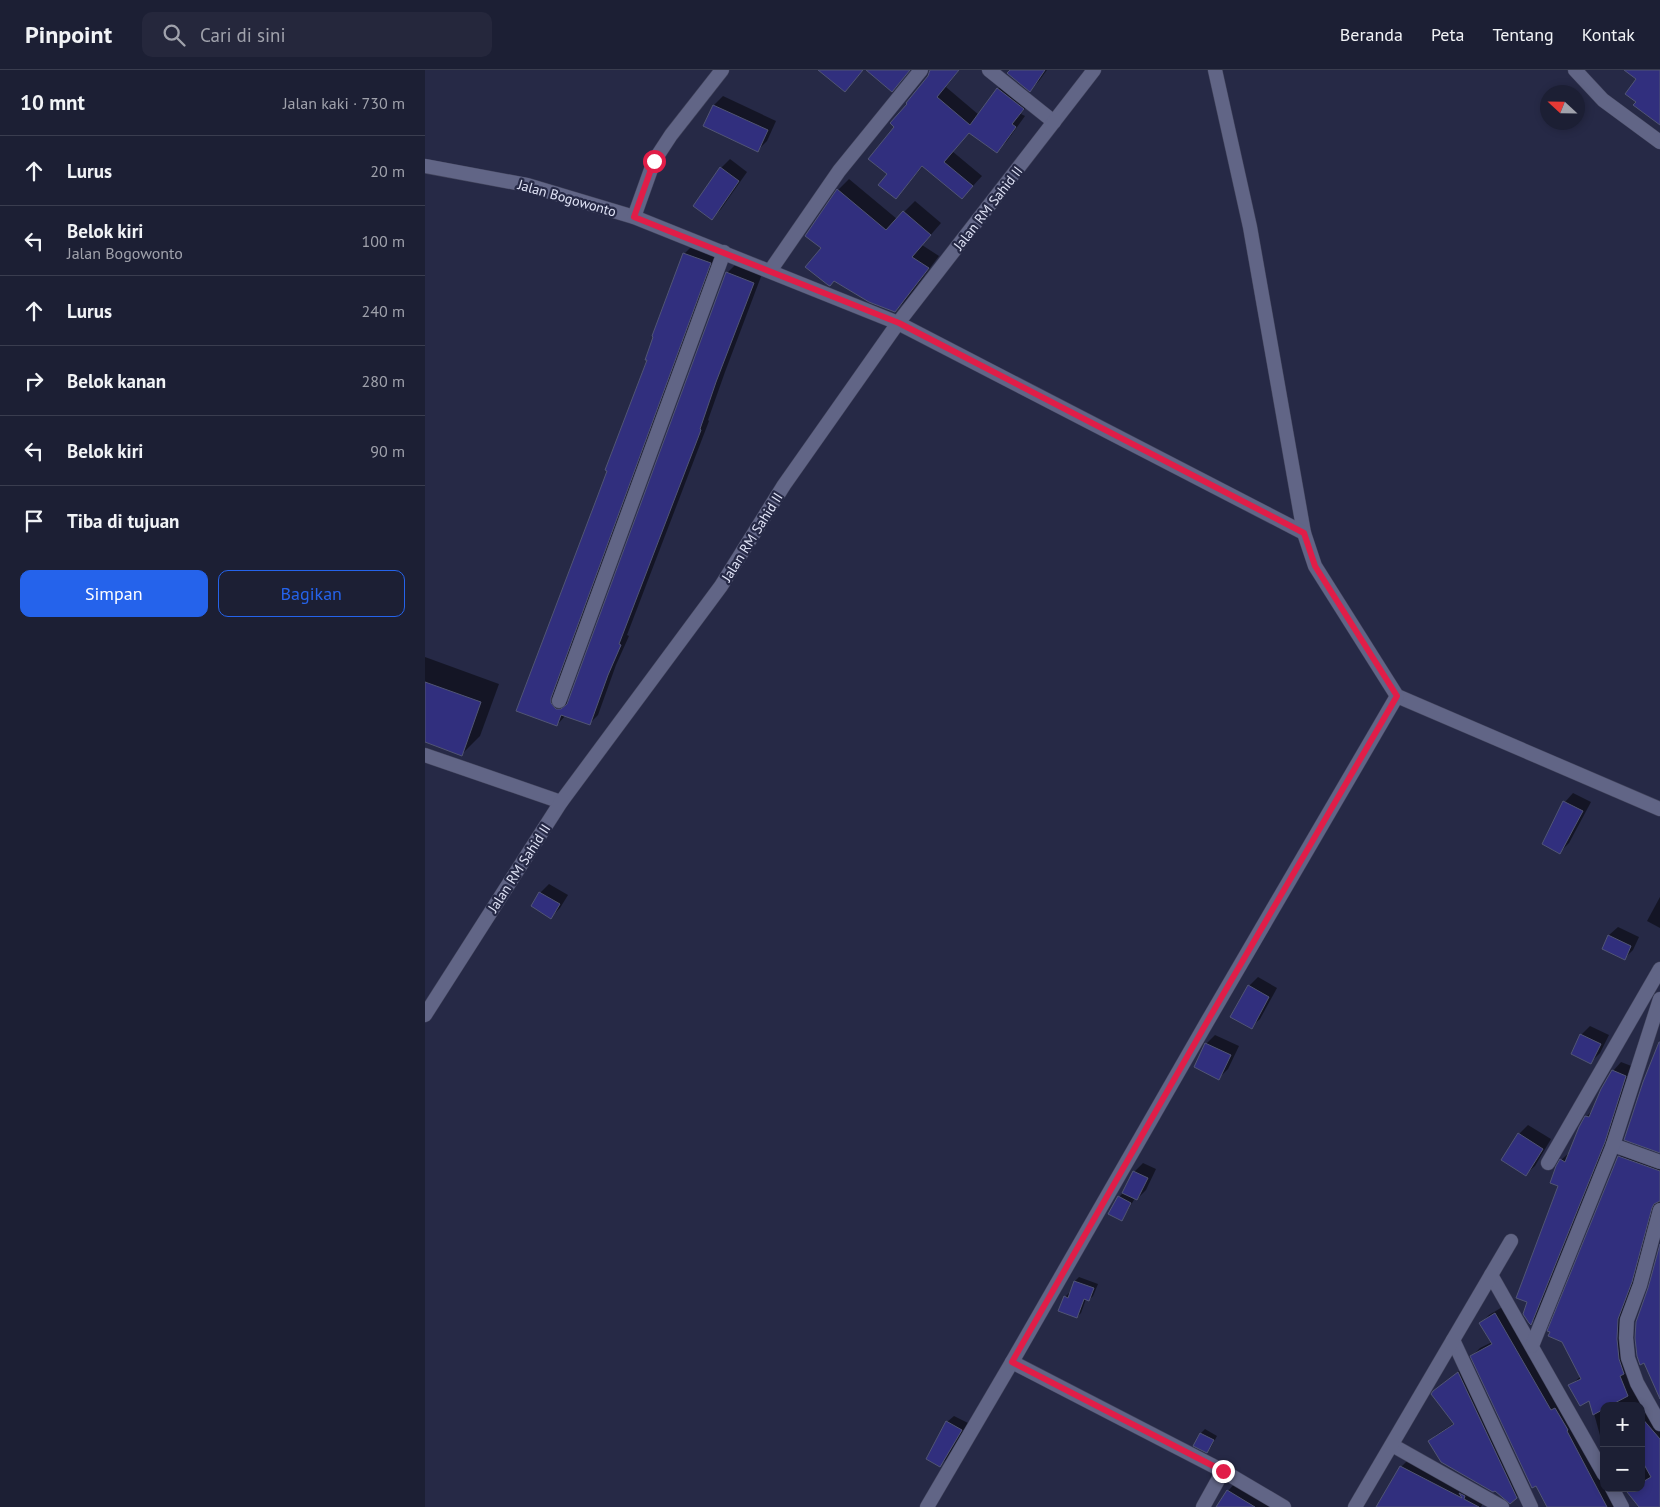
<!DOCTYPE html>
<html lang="id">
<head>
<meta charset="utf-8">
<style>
	:root { --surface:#1c1f34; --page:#25273c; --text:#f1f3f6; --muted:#a0a2ac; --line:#3a3d4f; --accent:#2563eb }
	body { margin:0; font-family:"PT Sans",sans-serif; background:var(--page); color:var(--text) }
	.controls { position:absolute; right:15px; bottom:15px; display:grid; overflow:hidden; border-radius:10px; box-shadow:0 2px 8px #0003 }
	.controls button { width:45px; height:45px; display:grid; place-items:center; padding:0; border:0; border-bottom:1px solid var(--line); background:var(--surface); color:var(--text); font:25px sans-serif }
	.compass { position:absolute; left:1115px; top:15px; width:45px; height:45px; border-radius:50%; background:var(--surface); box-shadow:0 2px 8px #0003; rotate:292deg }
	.stop { position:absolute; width:15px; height:15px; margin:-11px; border:4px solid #e11d48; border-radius:50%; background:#fff }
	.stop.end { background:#e11d48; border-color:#fff; box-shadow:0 1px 5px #0008 }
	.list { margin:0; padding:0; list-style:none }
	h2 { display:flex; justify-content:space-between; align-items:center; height:65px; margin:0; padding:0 20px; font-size:21px }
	h2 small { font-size:16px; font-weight:400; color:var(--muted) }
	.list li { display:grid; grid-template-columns:32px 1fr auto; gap:15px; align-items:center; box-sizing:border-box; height:70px; padding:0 20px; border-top:1px solid var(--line) }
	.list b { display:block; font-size:19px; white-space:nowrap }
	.list p { margin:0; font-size:16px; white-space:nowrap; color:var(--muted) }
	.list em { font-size:16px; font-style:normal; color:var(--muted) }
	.actions { display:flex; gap:10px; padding:15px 20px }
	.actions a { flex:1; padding:11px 0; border:1px solid var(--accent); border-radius:10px; text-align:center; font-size:18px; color:var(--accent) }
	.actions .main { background:var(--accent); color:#fff }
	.icon { flex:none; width:28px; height:28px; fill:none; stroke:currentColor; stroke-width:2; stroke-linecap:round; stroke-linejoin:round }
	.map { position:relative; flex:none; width:1235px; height:1437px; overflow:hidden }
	header { display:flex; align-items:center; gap:30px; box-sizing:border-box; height:70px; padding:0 25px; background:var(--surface); border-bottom:1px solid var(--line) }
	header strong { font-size:24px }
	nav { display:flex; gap:28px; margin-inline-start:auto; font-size:18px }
	.search { width:350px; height:45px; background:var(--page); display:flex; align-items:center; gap:12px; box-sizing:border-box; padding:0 18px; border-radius:10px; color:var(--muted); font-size:19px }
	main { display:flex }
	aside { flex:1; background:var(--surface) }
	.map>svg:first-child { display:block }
</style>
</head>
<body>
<header>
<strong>Pinpoint</strong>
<div class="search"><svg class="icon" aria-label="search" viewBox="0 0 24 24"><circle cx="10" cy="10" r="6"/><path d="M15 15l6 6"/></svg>Cari di sini</div>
<nav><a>Beranda</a><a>Peta</a><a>Tentang</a><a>Kontak</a></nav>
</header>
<main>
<aside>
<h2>10 mnt<small>Jalan kaki · 730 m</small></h2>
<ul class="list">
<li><svg class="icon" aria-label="ahead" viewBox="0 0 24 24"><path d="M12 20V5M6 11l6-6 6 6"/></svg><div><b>Lurus</b></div><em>20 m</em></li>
<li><svg class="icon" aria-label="left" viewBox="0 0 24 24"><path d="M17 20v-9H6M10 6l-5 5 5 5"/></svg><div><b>Belok kiri</b><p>Jalan Bogowonto</p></div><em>100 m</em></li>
<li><svg class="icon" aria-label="ahead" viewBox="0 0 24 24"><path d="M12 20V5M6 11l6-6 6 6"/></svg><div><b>Lurus</b></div><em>240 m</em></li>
<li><svg class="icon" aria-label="right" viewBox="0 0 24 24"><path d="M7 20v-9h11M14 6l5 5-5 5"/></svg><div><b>Belok kanan</b></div><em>280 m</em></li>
<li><svg class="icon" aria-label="left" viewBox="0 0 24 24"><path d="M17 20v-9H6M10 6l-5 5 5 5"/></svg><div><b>Belok kiri</b></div><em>90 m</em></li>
<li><svg class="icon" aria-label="arrive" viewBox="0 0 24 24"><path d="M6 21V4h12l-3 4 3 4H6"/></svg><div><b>Tiba di tujuan</b></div></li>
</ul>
<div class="actions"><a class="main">Simpan</a><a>Bagikan</a></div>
</aside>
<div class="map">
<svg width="1235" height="1437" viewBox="0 0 1235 1437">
	<rect width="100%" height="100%" fill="#262946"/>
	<g fill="#0007">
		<polygon points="506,0 534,0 521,17 554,45 573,19 582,9 607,29 596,44 600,46 582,71 572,81 545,62 527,81 557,106 537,128 499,95 471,127 464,104 471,57 504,6"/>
		<polygon points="588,0 622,0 614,11 605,20"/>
		<polygon points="298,26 351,51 342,71 333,80 280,56 289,35"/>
		<polygon points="305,89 322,102 296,139 287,148 296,98"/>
		<polygon points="424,109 472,149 490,131 516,153 497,175 514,186 481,230 470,241 398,178 382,166 413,120"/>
		<polygon points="268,175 294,184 140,631 145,631 302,203 311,194 337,204 300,302 283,350 284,351 202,565 204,566 191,595 173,645 164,654 141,645 132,655 92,640 174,425 259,184"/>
		<polygon points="0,587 74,614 55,666 37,684 0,671"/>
		<polygon points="1148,723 1166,732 1144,773 1135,782 1118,774 1140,732"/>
		<polygon points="124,814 143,825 135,838 126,847 108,836 115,823"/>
		<polygon points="1235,827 1235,858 1222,851"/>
		<polygon points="1193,857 1214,867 1208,880 1199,889 1179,879 1184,865"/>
		<polygon points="833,907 852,918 835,949 826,957 824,916"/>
		<polygon points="1165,956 1184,965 1175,983 1166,992 1156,965"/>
		<polygon points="790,965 814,976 803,999 794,1008 781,974"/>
		<polygon points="1196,992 1209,997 1188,1062 1115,1244 1106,1253 1134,1115 1136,1090 1145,1082 1161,1047 1169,1039 1188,1001"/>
		<polygon points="1103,1055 1126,1069 1110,1096 1101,1104 1094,1064"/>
		<polygon points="1203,1078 1235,1090 1235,1131 1215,1203 1202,1280 1235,1356 1235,1437 1216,1437 1201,1418 1216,1418 1216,1336 1179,1336 1179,1380 1165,1329 1145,1316 1156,1306 1194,1087"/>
		<polygon points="718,1093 731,1099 721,1120 712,1129 710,1128 700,1145 696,1150 694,1127 699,1122 709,1102"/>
		<polygon points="654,1207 673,1214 668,1226 664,1230 661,1229 656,1243 652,1247 640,1227 644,1223 646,1223 650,1211"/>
		<polygon points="1079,1236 1179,1407 1179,1418 1185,1418 1190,1437 1125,1437 1047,1286 1055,1278 1067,1272 1055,1254 1064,1245"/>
		<polygon points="1040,1296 1098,1421 1092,1427 1066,1413 1004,1371 1011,1365 1029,1353 1009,1322"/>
		<polygon points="529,1346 543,1353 522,1389 515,1395 522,1352"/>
		<polygon points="780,1359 792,1366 786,1377 782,1382 770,1375 776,1363"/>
		<polygon points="984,1389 1061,1426 1056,1437 954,1437 976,1397"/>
		<polygon points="810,1413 851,1437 793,1437 803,1421"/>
	</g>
	<g fill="#312f7e" stroke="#515575">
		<polygon points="393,0 438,0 420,22"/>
		<polygon points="441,0 485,0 467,22"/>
		<polygon points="505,0 534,0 512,27 545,55 572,18 599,39 587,54 591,57 572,83 544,63 519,92 548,116 537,129 497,96 471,129 453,115 462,104 443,89 469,57 465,53 482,34 481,33 503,6"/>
		<polygon points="585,0 620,0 605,22 582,3"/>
		<polygon points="1199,0 1235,0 1235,55 1208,35 1211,32 1200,24 1211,9"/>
		<polygon points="288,35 343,60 333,82 278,56"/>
		<polygon points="295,97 314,111 287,150 268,136"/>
		<polygon points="412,119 461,160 478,141 506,165 487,187 504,198 470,242 444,232 409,211 405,216 403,215 380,197 396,178 380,166"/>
		<polygon points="258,183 286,193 126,628 126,633 131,639 136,639 142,634 301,202 329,213 291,312 275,359 276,360 194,574 196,575 183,605 165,655 136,645 132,656 91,641 173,425 182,401 180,400 222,290 220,290 228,267 227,266"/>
		<polygon points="0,612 56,632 37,686 0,672"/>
		<polygon points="1138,731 1158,741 1135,784 1117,774"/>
		<polygon points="114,822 135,834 126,849 106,836"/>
		<polygon points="1183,865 1206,876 1200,890 1177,879"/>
		<polygon points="823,915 844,927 827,959 805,947"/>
		<polygon points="1155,964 1176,974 1166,994 1146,984"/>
		<polygon points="1234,972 1235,972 1235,1083 1199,1070 1218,1012"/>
		<polygon points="780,973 806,985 794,1010 769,997"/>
		<polygon points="1187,1000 1201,1006 1180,1072 1106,1255 1104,1253 1098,1244 1102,1232 1091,1228 1133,1116 1125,1113 1131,1096 1135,1089 1140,1092 1154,1057 1160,1046 1164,1047 1176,1019"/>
		<polygon points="1093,1063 1118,1079 1101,1106 1076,1090"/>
		<polygon points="1193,1086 1235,1101 1235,1131 1229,1134 1227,1138 1207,1212 1193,1249 1192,1269 1194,1289 1199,1304 1195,1306 1203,1326 1184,1336 1179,1336 1179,1339 1168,1345 1164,1331 1155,1336 1143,1315 1156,1309 1137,1272 1123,1266 1125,1262 1122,1261"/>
		<polygon points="708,1101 723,1108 712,1130 697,1123"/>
		<polygon points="693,1126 706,1133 697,1151 683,1144"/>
		<polygon points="1235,1174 1235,1329 1219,1293 1215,1295 1212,1286 1210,1268 1211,1252 1223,1218"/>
		<polygon points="649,1211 669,1218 664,1231 659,1229 652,1248 633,1241 639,1226 643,1228"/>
		<polygon points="1070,1243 1126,1340 1130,1338 1143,1360 1142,1361 1182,1437 1122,1437 1111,1416 1107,1418 1045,1286 1067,1274 1054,1253"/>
		<polygon points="1033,1302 1092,1428 1085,1434 1070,1421 1068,1422 1016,1392 1003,1371 1029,1354 1006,1324 1008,1321"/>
		<polygon points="1216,1347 1235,1369 1235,1437 1214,1437 1202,1422 1208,1418 1216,1418 1216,1413 1226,1407 1216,1389"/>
		<polygon points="521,1351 537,1360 515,1397 501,1389"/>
		<polygon points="775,1363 789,1370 782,1383 768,1376"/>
		<polygon points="975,1396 1037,1428 1034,1423 1040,1426 1039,1429 1054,1437 951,1437"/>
		<polygon points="802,1420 830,1437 791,1437"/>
	</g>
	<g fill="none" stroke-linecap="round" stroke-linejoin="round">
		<defs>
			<g id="minor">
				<polyline points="564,0 629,52"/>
				<polyline points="790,0 825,157 879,463 890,496 972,626 1235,739"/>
				<polyline points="1150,0 1178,30 1235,72"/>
				<polyline points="0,96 102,115 209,147 473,253 879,463"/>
				<polyline points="209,147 229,91 246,65 297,0"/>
				<polyline points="345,201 414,101 496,0"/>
				<polyline points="134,631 299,182"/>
				<polyline points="0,685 136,732"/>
				<polyline points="1188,1075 1235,1092"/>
				<polyline points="1123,1093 1235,899"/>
				<polyline points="1235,1140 1215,1215 1202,1250 1201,1268 1203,1288 1212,1313 1235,1354"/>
				<polyline points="1066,1205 1179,1404"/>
				<polyline points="1028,1270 1106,1437"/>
				<polyline points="1107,1276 1188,1075 1235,929"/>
				<polyline points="587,1292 798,1401 859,1437"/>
				<polyline points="967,1375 1077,1437"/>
				<polyline points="1187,1418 1197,1437"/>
				<polyline points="502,1437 587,1292 782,952 972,626"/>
				<polyline points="778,1437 798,1401"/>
				<polyline points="930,1437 1086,1171"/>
			</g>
			<polyline id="tertiary" points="0,945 136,732 296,516 359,415 473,253 669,0"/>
		</defs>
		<use href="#minor" stroke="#42445c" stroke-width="15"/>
		<use href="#tertiary" stroke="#42445c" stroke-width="15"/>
		<use href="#minor" stroke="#616586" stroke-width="14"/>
		<use href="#tertiary" stroke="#616586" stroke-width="14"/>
	</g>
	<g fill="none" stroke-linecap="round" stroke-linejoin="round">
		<polyline stroke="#e11d48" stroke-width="6" points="229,91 209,147 474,253 879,463 890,496 972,626 782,952 587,1292 798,1401"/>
	</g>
	<g text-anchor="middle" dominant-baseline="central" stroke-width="4.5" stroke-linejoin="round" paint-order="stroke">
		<g font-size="14" fill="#e1e4f7" stroke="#262946">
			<text transform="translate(142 128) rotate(16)">Jalan Bogowonto</text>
			<text transform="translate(563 138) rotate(-52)">Jalan RM Sahid II</text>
			<text transform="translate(327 467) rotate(-58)">Jalan RM Sahid II</text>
			<text transform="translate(94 798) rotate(-57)">Jalan RM Sahid II</text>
		</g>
	</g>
</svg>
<div class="controls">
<button>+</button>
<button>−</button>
</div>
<svg class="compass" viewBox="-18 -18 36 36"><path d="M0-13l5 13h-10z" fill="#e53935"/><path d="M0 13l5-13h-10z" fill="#a0a2ac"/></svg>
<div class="stop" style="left:229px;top:91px"></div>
<div class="stop end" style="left:798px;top:1401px"></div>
</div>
</main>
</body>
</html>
